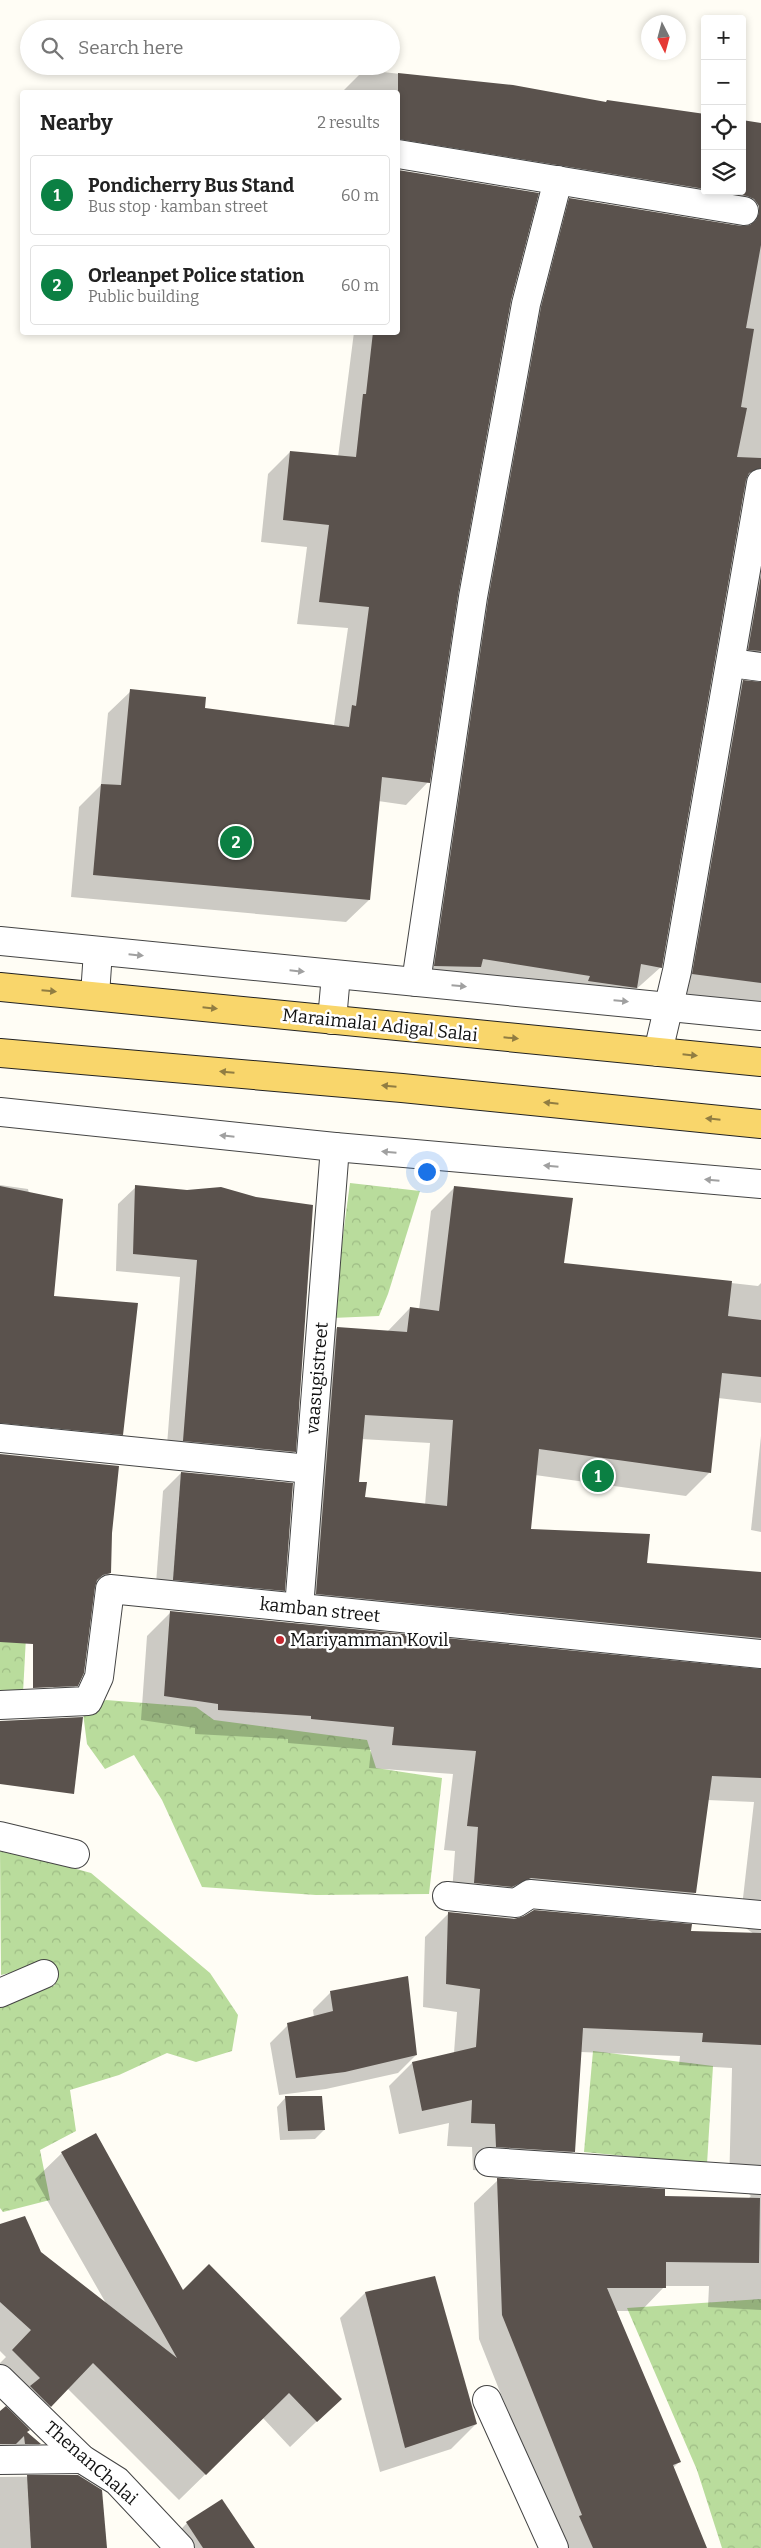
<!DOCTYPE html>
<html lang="en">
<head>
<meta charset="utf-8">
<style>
	:root { --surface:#fff; --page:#f6f6f6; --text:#222; --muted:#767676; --line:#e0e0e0; --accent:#0b8043 }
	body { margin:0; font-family:Bitter,serif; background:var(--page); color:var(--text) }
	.controls { position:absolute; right:15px; top:15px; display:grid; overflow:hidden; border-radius:5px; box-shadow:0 2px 8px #0003 }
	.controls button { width:45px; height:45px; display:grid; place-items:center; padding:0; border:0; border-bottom:1px solid var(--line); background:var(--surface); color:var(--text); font:25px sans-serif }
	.compass { position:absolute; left:641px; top:15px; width:45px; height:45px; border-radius:50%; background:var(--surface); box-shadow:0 2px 8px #0003; rotate:174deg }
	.you { position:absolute; left:426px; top:1171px; width:18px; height:18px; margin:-12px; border:4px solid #fff; border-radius:50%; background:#1a73e8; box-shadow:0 0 0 8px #1a73e833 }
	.badge { display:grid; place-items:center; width:32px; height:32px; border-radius:50%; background:var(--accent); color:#fff; font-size:16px; font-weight:700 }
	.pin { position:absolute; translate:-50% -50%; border:2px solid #fff; box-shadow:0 1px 5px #0006 }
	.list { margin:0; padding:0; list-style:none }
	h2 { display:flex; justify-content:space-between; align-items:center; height:65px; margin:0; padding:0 20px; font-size:21px }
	h2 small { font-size:16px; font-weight:400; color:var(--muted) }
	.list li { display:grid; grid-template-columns:32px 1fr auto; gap:15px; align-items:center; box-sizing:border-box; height:80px; margin:0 10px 10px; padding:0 10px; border:1px solid var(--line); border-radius:5px }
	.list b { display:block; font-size:19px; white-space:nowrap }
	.list p { margin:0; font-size:16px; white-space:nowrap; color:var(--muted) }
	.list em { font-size:16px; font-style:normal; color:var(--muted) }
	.icon { flex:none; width:28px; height:28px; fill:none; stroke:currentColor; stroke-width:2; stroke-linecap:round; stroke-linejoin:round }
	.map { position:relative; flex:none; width:761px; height:2548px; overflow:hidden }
	.search { position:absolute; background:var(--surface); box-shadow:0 2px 8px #0003; left:20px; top:20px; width:380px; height:55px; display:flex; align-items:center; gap:12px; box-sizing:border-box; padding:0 18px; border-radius:28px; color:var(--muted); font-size:19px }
	.panel { position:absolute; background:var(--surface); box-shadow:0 2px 8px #0003; left:20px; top:90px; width:380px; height:245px; border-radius:5px }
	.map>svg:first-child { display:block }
</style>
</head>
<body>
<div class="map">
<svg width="761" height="2548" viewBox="0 0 761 2548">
	<defs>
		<pattern id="forest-crowns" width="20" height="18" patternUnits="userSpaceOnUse" patternTransform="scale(1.25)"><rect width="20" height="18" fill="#b9dc9c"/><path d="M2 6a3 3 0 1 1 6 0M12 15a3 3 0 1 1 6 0" fill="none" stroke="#9ebc85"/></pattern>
	</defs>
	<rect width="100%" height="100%" fill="#fffdf5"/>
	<g fill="url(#forest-crowns)">
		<polygon points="350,1183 420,1191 388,1294 379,1316 332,1318"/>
		<polygon points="0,1586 26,1637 23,1693 0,1694"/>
		<polygon points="106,1700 196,1707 214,1720 367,1740 376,1768 442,1778 429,1894 316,1895 202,1887 162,1800 134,1755 105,1769 87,1744 83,1713"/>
		<polygon points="0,1848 91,1873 210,1973 238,2015 232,2051 196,2062 167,2053 119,2075 70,2090 76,2131 40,2150 50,2200 3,2212 0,2208 0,2006 55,1985 48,1964 1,1975"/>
		<polygon points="593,2051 713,2066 707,2164 584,2152"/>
		<polygon points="761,2299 761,2548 722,2548 697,2470 627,2308"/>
	</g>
	<g fill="#0003" fill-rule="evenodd">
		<polygon points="364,70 513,86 605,103 705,115 705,191 742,191 761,123 761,1009 671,996 721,704 743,682 752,682 748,676 727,672 749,493 743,490 661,967 614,1009 413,988 548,222 570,199 736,227 732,221 398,164 398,92 342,92"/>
		<polygon points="398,171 537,194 509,301 456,595 428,782 406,805 378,801 369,900 346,922 71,897 79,807 101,785 108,713 131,691 203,709 334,725 348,628 297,624 307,547 261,542 268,474 290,452 338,457 354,332 398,332"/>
		<polygon points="0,1185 28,1189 53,1297 122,1434 104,1452 0,1441"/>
		<polygon points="136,1187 256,1198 294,1451 277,1469 166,1458 180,1277 116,1271 118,1204"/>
		<path d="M455 1187 562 1264 758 1286 761 1283V1403L718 1398 710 1472 686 1496 535 1475 529 1530 645 1564 761 1573V2310L708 2307 709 2286H665L641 2311H615L679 2462 673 2468 705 2548H559L558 2538 479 2339 474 2203 498 2180 664 2197 748 2199 751 2196 745 2190 729 2187 732 2068 679 2065 680 2056 581 2052 574 2151 550 2175 473 2170 472 2147 447 2146 449 2123 399 2134 389 2086 412 2063 454 2053 457 2012 423 2007 425 1937 449 1913 690 1932 754 1934 740 1924 754 1802 707 1800 695 1893 671 1917 507 1902 451 1906 455 1851 444 1850 453 1774 369 1768 371 1750 288 1743V1739L195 1734V1728L141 1720 147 1636 171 1612 751 1670 746 1664 293 1617 313 1352 337 1328 387 1332 410 1308 419 1310 431 1211ZM361 1439 430 1443 425 1505 364 1498 358 1483Z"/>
		<polygon points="761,1436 761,1532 751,1530"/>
		<polygon points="0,1455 111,1533 110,1573 93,1590 77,1684 60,1702 52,1701 59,1635 0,1592"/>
		<polygon points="181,1473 283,1590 265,1608 155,1597 163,1491"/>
		<polygon points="331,1992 416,2055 398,2073 326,2089 279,2095 270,2043 288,2025 314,2018 313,2010"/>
		<polygon points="286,2097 324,2130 315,2139 280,2140 277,2107"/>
		<polygon points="62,2153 183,2292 340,2399 290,2447 263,2418 179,2500 67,2388 27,2429 25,2432 40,2444 31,2453 0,2453 0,2411 8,2410 14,2404 0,2390 0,2363 6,2357 0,2351 0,2226 40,2253 107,2305 35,2179"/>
		<polygon points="434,2277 476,2424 451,2449 380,2472 340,2318 365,2293"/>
		<polygon points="77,2476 106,2548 0,2548 0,2477"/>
		<polygon points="187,2523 253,2548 171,2548 168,2543"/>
	</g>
	<g fill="#5a524d" fill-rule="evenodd">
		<polygon points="398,73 513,85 606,102 607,100 705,114 705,189 398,139"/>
		<polygon points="742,120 761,123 761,245 746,328 754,329 741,407 747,408 737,457 761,458 761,468 749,473 746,480 662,968 641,964 637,988 588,981 590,976 483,959 481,967 434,966 488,600 541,307 569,198 741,226 750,225 756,220 759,213 759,206 754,199 747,196 720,191 742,191"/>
		<polygon points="398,170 539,193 511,301 458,595 430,783 382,777 370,900 93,875 101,784 121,785 130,689 206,697 205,708 349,727 352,705 356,706 369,607 319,602 329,525 283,520 290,451 356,457 363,394 366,394 373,332 398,332"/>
		<polygon points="761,575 761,651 748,650"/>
		<polygon points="743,680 761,682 761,983 692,974"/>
		<polygon points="135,1185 187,1190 221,1187 256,1197 313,1205 296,1452 183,1441 197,1260 133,1254"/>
		<polygon points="0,1186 63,1199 54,1296 138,1303 123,1435 0,1423"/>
		<path d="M454 1186 573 1198 564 1263 732 1281 728 1316 761 1320V1377L722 1373 711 1473 539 1449 531 1529 650 1534 647 1563 761 1572V1638L316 1594 337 1327 407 1332 410 1307 439 1311ZM365 1415 453 1420 447 1506 365 1497 367 1482H359Z"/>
		<polygon points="0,1454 119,1466 112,1533 111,1573 103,1575 97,1580 95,1587 84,1673 78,1686 33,1688 33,1644 0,1642"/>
		<polygon points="181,1472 293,1483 285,1591 173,1580"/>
		<polygon points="170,1611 761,1669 761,1778 712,1776 696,1893 531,1878 512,1887 474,1883 478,1827 467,1826 476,1751 392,1745 394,1727 311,1719 311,1716 218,1710 218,1704 164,1696"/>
		<polygon points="83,1717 74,1794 0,1784 0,1721"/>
		<polygon points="534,1910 692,1924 691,1931 761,1933 761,2045 702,2042 703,2033 583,2028 575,2152 496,2147 495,2124 471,2123 472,2100 422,2111 412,2062 476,2047 480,1989 446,1984 448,1912 514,1919 524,1916"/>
		<polygon points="408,1976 417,2055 345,2072 296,2078 287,2023 333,2011 330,1991"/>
		<polygon points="285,2096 322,2096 325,2130 288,2131"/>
		<polygon points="96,2133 183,2290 209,2264 342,2399 317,2422 289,2393 206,2475 93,2363 51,2407 30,2386 40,2378 12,2350 31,2330 0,2302 0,2224 25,2216 41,2252 177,2358 61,2152"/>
		<polygon points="497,2178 665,2189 665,2196 760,2198 759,2263 666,2262 666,2288 607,2288 681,2462 673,2465 707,2548 593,2548 579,2516 582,2515 502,2315"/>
		<polygon points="435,2276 477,2424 405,2448 365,2292"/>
		<polygon points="6,2406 30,2430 27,2432 41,2444 25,2444 24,2436 16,2444 0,2444 0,2411"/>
		<polygon points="27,2475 78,2475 102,2490 107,2548 31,2548"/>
		<polygon points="222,2499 255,2548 203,2548 186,2522"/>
	</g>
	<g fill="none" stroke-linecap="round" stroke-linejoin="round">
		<defs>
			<g id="minor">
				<polyline points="398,154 744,211"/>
				<polyline points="731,663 761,667"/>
				<polyline points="0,941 761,1016"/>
				<polyline points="416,982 473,597 526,304 558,180"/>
				<polyline points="95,995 98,951"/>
				<polyline points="332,1020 336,975"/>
				<polyline points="658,1052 677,971 761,483"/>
				<polyline points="0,1112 335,1147 761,1184"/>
				<polyline points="0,1438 309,1469"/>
				<polyline points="299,1608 335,1147"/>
				<polyline points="0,1705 88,1701 99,1677 110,1589 761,1654"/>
				<polyline points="0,1836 75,1854"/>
				<polyline points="447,1896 516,1903 530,1894 761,1915"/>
				<polyline points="0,1993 44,1974"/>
				<polyline points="489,2162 761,2180"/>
				<polyline points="0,2379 82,2459 117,2481 180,2548"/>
				<polyline points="487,2400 554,2548"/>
				<polyline points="0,2460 82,2459"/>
			</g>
			<g id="major">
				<polyline points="0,987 761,1062"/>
				<polyline points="0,1053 402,1088 761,1124"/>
			</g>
		</defs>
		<use href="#minor" stroke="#444" stroke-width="30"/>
		<use href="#major" stroke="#222" stroke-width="30"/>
		<use href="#minor" stroke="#fff" stroke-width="28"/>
		<use href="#major" stroke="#f9d66b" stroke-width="28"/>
	</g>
	<defs><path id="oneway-solid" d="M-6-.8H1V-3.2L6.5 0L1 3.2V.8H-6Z" transform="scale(1.25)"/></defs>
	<g fill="#a0a0a0">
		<use href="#oneway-solid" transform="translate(136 955) rotate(6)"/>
		<use href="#oneway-solid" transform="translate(297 971) rotate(6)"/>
		<use href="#oneway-solid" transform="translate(459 986) rotate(5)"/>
		<use href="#oneway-solid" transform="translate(621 1001) rotate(5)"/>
		<use href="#oneway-solid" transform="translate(227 1136) rotate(-174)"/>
		<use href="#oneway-solid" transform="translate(389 1152) rotate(-175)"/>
		<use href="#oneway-solid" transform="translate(551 1166) rotate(-175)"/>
		<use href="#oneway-solid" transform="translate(712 1180) rotate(-175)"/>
	</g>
	<g fill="#917d42">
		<use href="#oneway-solid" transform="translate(49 991) rotate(5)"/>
		<use href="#oneway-solid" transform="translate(210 1008) rotate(6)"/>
		<use href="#oneway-solid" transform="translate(511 1038) rotate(5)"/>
		<use href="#oneway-solid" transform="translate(690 1055) rotate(6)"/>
		<use href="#oneway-solid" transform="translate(227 1072) rotate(-175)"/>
		<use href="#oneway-solid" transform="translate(389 1086) rotate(-175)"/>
		<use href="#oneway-solid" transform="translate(551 1103) rotate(-174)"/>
		<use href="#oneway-solid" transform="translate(713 1119) rotate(-174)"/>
	</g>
	<circle fill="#c4262e" stroke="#fff" stroke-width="2" cx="280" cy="1640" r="5"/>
	<g text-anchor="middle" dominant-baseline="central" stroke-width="5" stroke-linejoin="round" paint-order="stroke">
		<g font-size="18" fill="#111" stroke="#fff">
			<text transform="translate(380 1025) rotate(6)">Maraimalai Adigal Salai</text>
			<text transform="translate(317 1378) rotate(-85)">vaasugistreet</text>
			<text transform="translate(320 1610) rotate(6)">kamban street</text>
			<text transform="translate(91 2463) rotate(41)">ThenanChalai</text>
		</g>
		<g font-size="18" fill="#111" stroke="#fff" text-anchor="start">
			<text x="290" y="1640">Mariyamman Kovil</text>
		</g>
	</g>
</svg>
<div class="controls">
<button>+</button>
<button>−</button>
<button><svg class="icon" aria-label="locate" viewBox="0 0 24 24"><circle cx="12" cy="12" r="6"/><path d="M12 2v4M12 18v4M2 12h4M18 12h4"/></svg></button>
<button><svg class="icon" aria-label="layers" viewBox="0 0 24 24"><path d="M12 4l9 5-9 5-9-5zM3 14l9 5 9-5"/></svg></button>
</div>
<svg class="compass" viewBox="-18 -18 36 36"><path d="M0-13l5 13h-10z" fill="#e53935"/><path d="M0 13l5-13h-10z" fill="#767676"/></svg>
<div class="you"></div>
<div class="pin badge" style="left:598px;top:1476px">1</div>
<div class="pin badge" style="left:236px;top:842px">2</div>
<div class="search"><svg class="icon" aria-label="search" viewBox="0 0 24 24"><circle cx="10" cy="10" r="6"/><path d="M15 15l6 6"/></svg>Search here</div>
<section class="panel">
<h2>Nearby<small>2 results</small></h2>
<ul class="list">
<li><span class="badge">1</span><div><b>Pondicherry Bus Stand</b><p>Bus stop · kamban street</p></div><em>60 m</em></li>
<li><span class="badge">2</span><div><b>Orleanpet Police station</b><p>Public building</p></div><em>60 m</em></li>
</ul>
</section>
</div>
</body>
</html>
